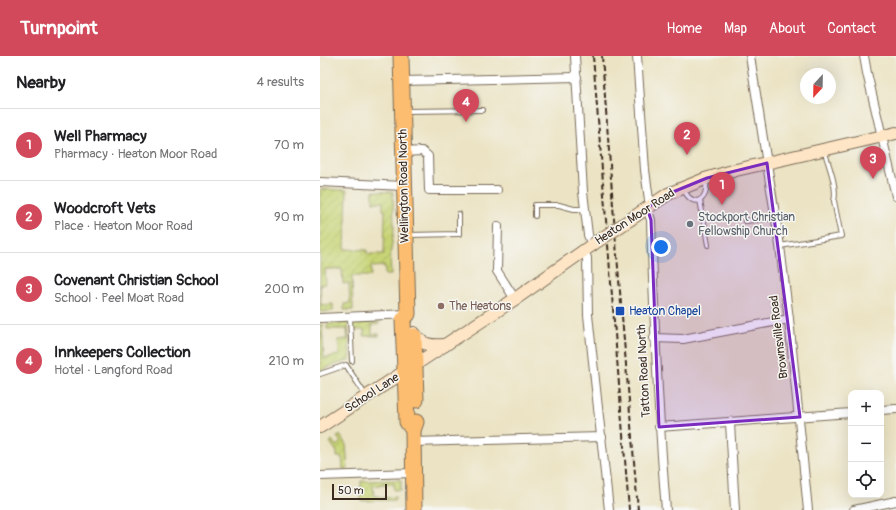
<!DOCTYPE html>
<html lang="en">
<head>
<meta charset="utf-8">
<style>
	:root { --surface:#fff; --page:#f2f2f2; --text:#202124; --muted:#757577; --line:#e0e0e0; --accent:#d1495b }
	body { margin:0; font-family:Pangolin,sans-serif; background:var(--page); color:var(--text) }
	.controls { position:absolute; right:12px; bottom:12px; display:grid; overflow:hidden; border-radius:8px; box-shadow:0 4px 16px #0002 }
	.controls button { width:36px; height:36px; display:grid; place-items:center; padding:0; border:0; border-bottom:1px solid var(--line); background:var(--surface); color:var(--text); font:20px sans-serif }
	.compass { position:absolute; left:480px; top:12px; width:36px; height:36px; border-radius:50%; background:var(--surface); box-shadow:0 4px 16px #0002; rotate:202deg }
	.scale { position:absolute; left:12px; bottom:10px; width:55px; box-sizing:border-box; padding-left:4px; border:2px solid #3b2a1e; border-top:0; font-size:11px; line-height:14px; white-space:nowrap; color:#3b2a1e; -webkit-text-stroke:3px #f6f6f2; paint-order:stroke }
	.you { position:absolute; left:341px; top:191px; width:14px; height:14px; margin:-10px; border:3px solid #fff; border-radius:50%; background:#1a73e8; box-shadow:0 0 0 6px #1a73e833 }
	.badge { display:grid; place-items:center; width:26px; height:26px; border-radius:50%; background:var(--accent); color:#fff; font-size:13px; font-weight:700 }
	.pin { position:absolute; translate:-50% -33px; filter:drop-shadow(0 1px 2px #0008) }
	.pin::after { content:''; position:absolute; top:21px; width:14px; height:12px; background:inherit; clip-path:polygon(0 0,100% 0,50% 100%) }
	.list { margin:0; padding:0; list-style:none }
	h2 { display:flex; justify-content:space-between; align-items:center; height:52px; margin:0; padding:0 16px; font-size:17px }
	h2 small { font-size:13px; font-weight:400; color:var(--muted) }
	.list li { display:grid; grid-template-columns:26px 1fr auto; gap:12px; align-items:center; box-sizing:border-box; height:72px; padding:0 16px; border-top:1px solid var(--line) }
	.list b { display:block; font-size:15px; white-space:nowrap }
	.list p { margin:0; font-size:13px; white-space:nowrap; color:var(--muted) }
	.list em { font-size:13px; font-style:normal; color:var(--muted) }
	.icon { flex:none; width:22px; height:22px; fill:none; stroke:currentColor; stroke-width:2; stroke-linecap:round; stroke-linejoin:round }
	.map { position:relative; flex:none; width:576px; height:454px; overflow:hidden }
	header { display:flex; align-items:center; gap:24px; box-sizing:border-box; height:56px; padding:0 20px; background:var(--accent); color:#fff }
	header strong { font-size:19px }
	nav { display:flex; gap:22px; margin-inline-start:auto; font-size:14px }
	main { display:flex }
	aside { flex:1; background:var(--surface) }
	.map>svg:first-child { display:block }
</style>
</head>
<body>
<header>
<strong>Turnpoint</strong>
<nav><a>Home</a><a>Map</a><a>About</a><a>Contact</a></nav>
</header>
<main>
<aside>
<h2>Nearby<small>4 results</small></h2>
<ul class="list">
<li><span class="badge">1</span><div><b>Well Pharmacy</b><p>Pharmacy · Heaton Moor Road</p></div><em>70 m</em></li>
<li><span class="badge">2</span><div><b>Woodcroft Vets</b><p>Place · Heaton Moor Road</p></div><em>90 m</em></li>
<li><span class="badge">3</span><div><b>Covenant Christian School</b><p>School · Peel Moat Road</p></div><em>200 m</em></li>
<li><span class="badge">4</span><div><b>Innkeepers Collection</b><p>Hotel · Langford Road</p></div><em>210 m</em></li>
</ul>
</aside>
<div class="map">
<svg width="576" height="454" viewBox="0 0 576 454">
	<defs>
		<pattern id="garden-furrows" width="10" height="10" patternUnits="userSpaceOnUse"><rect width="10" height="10" fill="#c7d476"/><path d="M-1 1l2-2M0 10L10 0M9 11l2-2" fill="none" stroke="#acb666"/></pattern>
	</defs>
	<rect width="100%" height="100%" fill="#f6f6f2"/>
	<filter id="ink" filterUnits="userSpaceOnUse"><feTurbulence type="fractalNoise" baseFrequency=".025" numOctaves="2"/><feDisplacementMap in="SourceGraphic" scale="8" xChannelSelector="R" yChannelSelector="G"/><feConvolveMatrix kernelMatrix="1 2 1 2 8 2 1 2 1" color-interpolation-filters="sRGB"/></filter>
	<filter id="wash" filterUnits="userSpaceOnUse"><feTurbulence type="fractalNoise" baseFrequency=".012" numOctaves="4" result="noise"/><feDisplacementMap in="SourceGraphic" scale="16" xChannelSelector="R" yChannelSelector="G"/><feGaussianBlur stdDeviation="0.9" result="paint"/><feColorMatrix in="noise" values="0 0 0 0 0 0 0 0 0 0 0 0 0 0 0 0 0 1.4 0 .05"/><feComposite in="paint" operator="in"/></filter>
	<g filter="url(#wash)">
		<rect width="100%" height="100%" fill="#ebe3c3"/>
		<g fill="url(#garden-furrows)" stroke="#817f4a">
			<polygon points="0,133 27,134 25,193 47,194 47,198 64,198 65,154 63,154 63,146 53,146 53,135 73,136 74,174 70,201 71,219 65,219 65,210 51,211 51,220 32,220 33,254 24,254 24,248 30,247 29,227 23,228 22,213 5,213 6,228 0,229 1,249 13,248 13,255 0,256"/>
			<polygon points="28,266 30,304 0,314 0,283 1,283 0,268 2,268 4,302 19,299 18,284 28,283 27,273 7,273 7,268"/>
			<polygon points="59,266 59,268 52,269 52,278 59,278 59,280 44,280 44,274 33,274 32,267"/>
			<polygon points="20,379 26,389 28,413 23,413 22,401 17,401 17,396 10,386 12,384 16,390 21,386 17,381"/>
			<polygon points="81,424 81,434 74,434 74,428 60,428 60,429 53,430 54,440 60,440 60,442 75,441 75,444 41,445 41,425"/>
		</g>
	</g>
	<g filter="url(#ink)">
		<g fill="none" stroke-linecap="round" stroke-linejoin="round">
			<defs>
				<g id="lane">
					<polyline points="85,55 163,54"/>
					<path d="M364 134C373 153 389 145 386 125"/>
					<polyline points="380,144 388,189"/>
					<polyline points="215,160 215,149 239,149 254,153 265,153"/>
					<polyline points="425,165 455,162"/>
					<polyline points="88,179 139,178 139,158"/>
					<path d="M460 190 521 180 514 145C518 132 508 107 504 94"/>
					<polyline points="30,261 32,305"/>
					<polyline points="0,318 26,309 46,340"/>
				</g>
				<g id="street">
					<polyline points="255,0 263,136 268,179 272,189"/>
					<polyline points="317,0 325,114 329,144 332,149"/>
					<polyline points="430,0 460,190 469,263 488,454"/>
					<polyline points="544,0 547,17 576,140"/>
					<polyline points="82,25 257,21"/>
					<polyline points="83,96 102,95 108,100 109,134 177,134"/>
					<polyline points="0,126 84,130"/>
					<path d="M327 152 331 164C334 261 338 357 346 454"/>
					<polyline points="178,170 177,215 195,243"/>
					<polyline points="264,194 267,202 268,259 289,454"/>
					<polyline points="0,262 88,258"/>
					<polyline points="334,282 363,283 469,263"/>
					<polyline points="561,354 576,353"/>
					<polyline points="410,367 415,454"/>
					<polyline points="339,371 531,357"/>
					<polyline points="93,386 282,381"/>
					<polyline points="0,420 93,417"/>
					<polyline points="534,454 576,445"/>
				</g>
				<g id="secondary">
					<polyline points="311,163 348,138 385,123 416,114 576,77"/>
					<path d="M94 277C102 290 112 290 125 289"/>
					<polyline points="0,371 195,243 272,189"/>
				</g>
				<g id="highway">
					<polyline points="81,0 88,258 83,264 87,366 93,374"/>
					<polyline points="94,280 96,344"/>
					<polyline points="94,454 93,374 96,366"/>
				</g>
			</defs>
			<use href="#lane" stroke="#796b58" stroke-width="6"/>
			<use href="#street" stroke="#796b58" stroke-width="10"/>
			<use href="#secondary" stroke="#796b58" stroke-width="14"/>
			<use href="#highway" stroke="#796b58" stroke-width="17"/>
			<use href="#lane" stroke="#fff" stroke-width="4"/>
			<use href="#street" stroke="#fff" stroke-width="8"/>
			<use href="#secondary" stroke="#fee5c5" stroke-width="12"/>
			<use href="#highway" stroke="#fcbd6f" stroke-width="15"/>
			<g stroke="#3b2a1e" stroke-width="2" stroke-dasharray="6 3" stroke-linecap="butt">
				<polyline points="273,0 309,454"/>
				<polyline points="282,0 294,163 318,454"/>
			</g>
			<defs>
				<polyline id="secondary-bridge" points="272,189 311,163"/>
			</defs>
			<use href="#secondary-bridge" stroke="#796b58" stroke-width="14" stroke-linecap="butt"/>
			<use href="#secondary-bridge" stroke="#fee5c5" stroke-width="12"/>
		</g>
	</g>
	<path fill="#7b2cbf" fill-opacity="0.2" stroke="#7b2cbf" stroke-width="3" stroke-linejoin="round" d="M447 107 480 361 339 371 331 164 327 152 348 138 387 122Z"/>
	<circle fill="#6b7280" stroke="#f6f6f2" stroke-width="1.5" cx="370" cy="168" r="4"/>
	<circle fill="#8d6e63" stroke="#f6f6f2" stroke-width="1.5" cx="121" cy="250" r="4"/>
	<rect fill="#1a4fb4" stroke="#f6f6f2" stroke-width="1.5" x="295" y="250" width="10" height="10" rx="2"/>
	<g text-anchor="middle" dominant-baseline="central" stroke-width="3" stroke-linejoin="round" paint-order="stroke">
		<g font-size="12" fill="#3b2a1e" stroke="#f6f6f2">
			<text transform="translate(84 130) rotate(-91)">Wellington Road North</text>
			<text transform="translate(315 161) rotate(-33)">Heaton Moor Road</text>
			<text transform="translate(459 281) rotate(-97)">Brownsville Road</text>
			<text transform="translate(324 315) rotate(-93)">Tatton Road North</text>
			<text transform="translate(52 337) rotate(-33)">School Lane</text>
		</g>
		<g font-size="12" fill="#5b616d" stroke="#f6f6f2" text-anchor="start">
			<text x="378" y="161">Stockport Christian<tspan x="378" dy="14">Fellowship Church</tspan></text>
		</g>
		<g font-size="12" fill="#785e54" stroke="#f6f6f2" text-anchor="start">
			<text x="129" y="250">The Heatons</text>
		</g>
		<g font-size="12" fill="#164399" stroke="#f6f6f2" text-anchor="start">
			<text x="309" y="255">Heaton Chapel</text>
		</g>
	</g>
</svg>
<div class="controls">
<button>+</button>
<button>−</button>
<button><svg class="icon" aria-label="locate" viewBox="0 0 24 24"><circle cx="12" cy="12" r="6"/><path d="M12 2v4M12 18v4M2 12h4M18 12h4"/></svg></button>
</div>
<svg class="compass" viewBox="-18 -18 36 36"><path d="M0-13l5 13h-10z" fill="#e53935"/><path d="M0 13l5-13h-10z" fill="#757577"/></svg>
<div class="scale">50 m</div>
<div class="you"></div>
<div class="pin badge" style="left:402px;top:149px">1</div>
<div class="pin badge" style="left:367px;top:99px">2</div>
<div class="pin badge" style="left:553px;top:123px">3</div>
<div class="pin badge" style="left:146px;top:66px">4</div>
</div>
</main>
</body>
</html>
